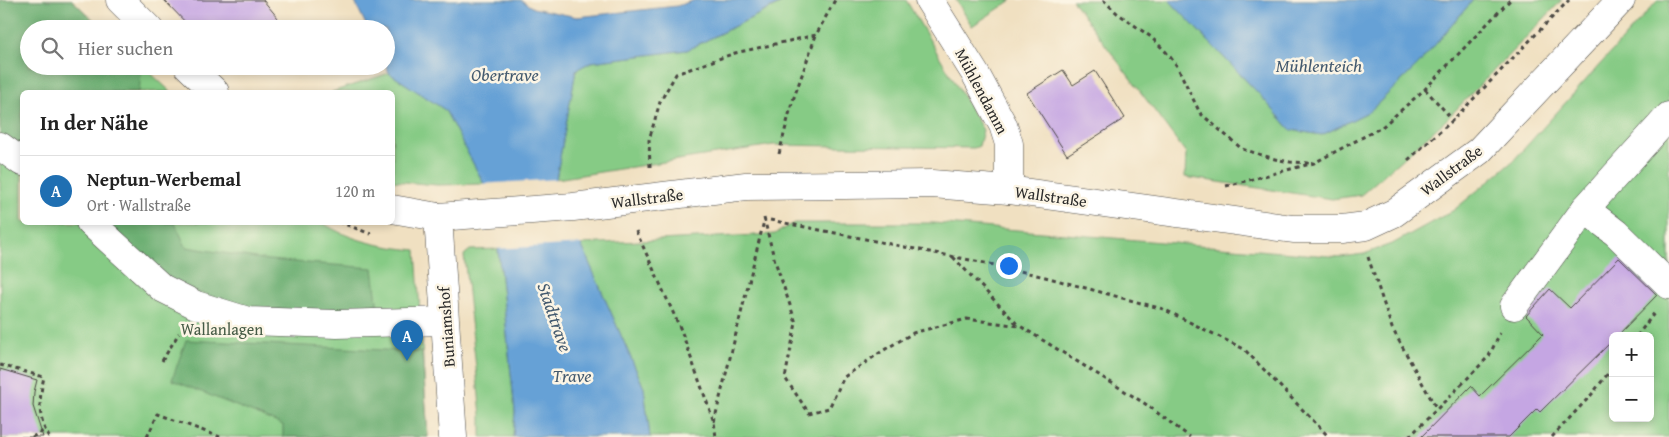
<!DOCTYPE html>
<html lang="de">
<head>
<meta charset="utf-8">
<style>
	:root { --surface:#fff; --page:#f2f2f2; --text:#222; --muted:#767676; --line:#e0e0e0; --accent:#1f6fb2 }
	body { margin:0; font-family:"Gentium Book Plus",serif; background:var(--page); color:var(--text) }
	.controls { position:absolute; right:15px; bottom:15px; display:grid; overflow:hidden; border-radius:8px; box-shadow:0 2px 8px #0003 }
	.controls button { width:45px; height:45px; display:grid; place-items:center; padding:0; border:0; border-bottom:1px solid var(--line); background:var(--surface); color:var(--text); font:25px sans-serif }
	.you { position:absolute; left:1008px; top:265px; width:18px; height:18px; margin:-12px; border:4px solid #fff; border-radius:50%; background:#1a73e8; box-shadow:0 0 0 8px #1a73e833 }
	.badge { display:grid; place-items:center; width:32px; height:32px; border-radius:50%; background:var(--accent); color:#fff; font-size:16px; font-weight:700 }
	.pin { position:absolute; translate:-50% -41px; filter:drop-shadow(0 1px 2px #0008) }
	.pin::after { content:''; position:absolute; top:26px; width:18px; height:15px; background:inherit; clip-path:polygon(0 0,100% 0,50% 100%) }
	.list { margin:0; padding:0; list-style:none }
	h2 { display:flex; justify-content:space-between; align-items:center; height:65px; margin:0; padding:0 20px; font-size:21px }
	h2 small { font-size:16px; font-weight:400; color:var(--muted) }
	.list li { display:grid; grid-template-columns:32px 1fr auto; gap:15px; align-items:center; box-sizing:border-box; height:70px; padding:0 20px; border-top:1px solid var(--line) }
	.list b { display:block; font-size:19px; white-space:nowrap }
	.list p { margin:0; font-size:16px; white-space:nowrap; color:var(--muted) }
	.list em { font-size:16px; font-style:normal; color:var(--muted) }
	.icon { flex:none; width:28px; height:28px; fill:none; stroke:currentColor; stroke-width:2; stroke-linecap:round; stroke-linejoin:round }
	.map { position:relative; flex:none; width:1669px; height:437px; overflow:hidden }
	.search { position:absolute; background:var(--surface); box-shadow:0 2px 8px #0003; left:20px; top:20px; width:375px; height:55px; display:flex; align-items:center; gap:12px; box-sizing:border-box; padding:0 18px; border-radius:28px; color:var(--muted); font-size:19px }
	.panel { position:absolute; background:var(--surface); box-shadow:0 2px 8px #0003; left:20px; top:90px; width:375px; height:135px; border-radius:8px }
	.map>svg:first-child { display:block }
</style>
</head>
<body>
<div class="map">
<svg width="1669" height="437" viewBox="0 0 1669 437">
	<rect width="100%" height="100%" fill="#fcf5e5"/>
	<filter id="ink" filterUnits="userSpaceOnUse"><feTurbulence type="fractalNoise" baseFrequency=".02" numOctaves="2"/><feDisplacementMap in="SourceGraphic" scale="10" xChannelSelector="R" yChannelSelector="G"/><feConvolveMatrix kernelMatrix="1 2 1 2 8 2 1 2 1" color-interpolation-filters="sRGB"/></filter>
	<filter id="wash" filterUnits="userSpaceOnUse"><feTurbulence type="fractalNoise" baseFrequency=".0096" numOctaves="4" result="noise"/><feDisplacementMap in="SourceGraphic" scale="20" xChannelSelector="R" yChannelSelector="G"/><feGaussianBlur stdDeviation="1.12" result="paint"/><feColorMatrix in="noise" values="0 0 0 0 0 0 0 0 0 0 0 0 0 0 0 0 0 1.4 0 .05"/><feComposite in="paint" operator="in"/></filter>
	<g filter="url(#wash)">
		<rect width="100%" height="100%" fill="#f0e0c1"/>
		<g fill="#86cb85" stroke="#587b58" fill-rule="evenodd">
			<path d="M0 0H72L103 29H29V66H143L171 92H22V222L323 223C351 241 383 247 416 250L428 437H0Z"/>
			<polygon points="788,0 906,0 983,130 979,146 974,148 773,145 556,179 576,70 591,62 687,50"/>
			<polygon points="956,0 1012,0 972,26"/>
			<polygon points="1072,0 1169,0 1260,95 1291,130 1322,135 1370,111 1418,65 1473,0 1562,0 1445,121 1361,195 1332,199 1185,177 1186,153"/>
			<path d="M1658 0H1669V437H650L644 388 581 244 775 234 794 223H933L1341 257 1364 254 1394 243 1454 210 1513 161ZM1613 336H1650V418H1613Z"/>
			<polygon points="389,73 445,110 484,184 437,185 393,181 392,92 332,92"/>
			<polygon points="498,249 515,412 513,437 481,437 481,415 464,255 470,250"/>
		</g>
		<g fill="#6caf72" stroke="#4c6d4e">
			<polygon points="0,0 72,0 103,29 29,29 29,66 142,66 139,92 22,92 22,157 0,152"/>
			<polygon points="102,223 175,223 186,247 268,260 373,268 378,311 250,309 164,281"/>
			<polygon points="186,340 422,352 428,437 283,437 283,425 172,380"/>
		</g>
		<g fill="#66a1d6" stroke="#486680">
			<polygon points="354,0 521,0 533,8 577,17 677,6 695,0 787,0 687,50 591,62 576,70 556,179 581,244 644,388 650,437 513,437 515,412 498,249 484,184 445,110 389,73 386,66 386,29 368,29"/>
			<polygon points="1169,0 1473,0 1418,65 1370,111 1322,135 1291,130 1260,95"/>
		</g>
		<polygon fill="#f0e0c1" points="558,179 584,244 495,249 481,184"/>
		<g id="blocks">
			<g fill="#c5a6e3">
				<polygon points="164,0 263,0 283,24 278,29 192,29"/>
				<polygon points="1063,70 1073,85 1095,71 1125,118 1067,155 1027,93"/>
				<polygon points="1619,258 1657,295 1617,336 1613,336 1613,340 1540,412 1537,409 1509,437 1421,437 1471,386 1480,396 1543,334 1526,316 1550,289 1570,308"/>
				<polygon points="0,369 37,380 34,392 33,406 43,437 0,437"/>
			</g>
		</g>
	</g>
	<g filter="url(#ink)">
		<use href="#blocks" fill-opacity="0" stroke="#494642" stroke-width="1"/>
		<g fill="none" stroke-linecap="round" stroke-linejoin="round">
			<defs>
				<g id="minor">
					<polyline points="929,0 976,75 1003,125 1009,144 1009,190"/>
					<polyline points="0,146 22,162"/>
					<polyline points="1585,209 1616,233 1669,285"/>
					<polyline points="438,217 453,437"/>
					<polyline points="90,222 162,288 196,305 248,321 337,324 444,321"/>
					<polyline points="1514,306 1585,209 1669,116"/>
				</g>
				<g id="major">
					<polyline points="120,0 149,29"/>
					<polyline points="188,66 215,92"/>
					<polyline points="392,209 438,217 573,207 746,186 932,184 1009,190 1293,229 1342,229 1366,226 1394,213 1479,151 1621,0"/>
				</g>
			</defs>
			<use href="#minor" stroke="#494642" stroke-width="29"/>
			<use href="#major" stroke="#494642" stroke-width="29"/>
			<g stroke="#494642" stroke-width="3" stroke-dasharray="4 4" stroke-linecap="butt">
				<polyline points="1103,0 1117,13 1151,37 1168,54 1177,66 1200,113 1242,149 1275,159 1290,162 1310,163"/>
				<polyline points="1425,89 1453,120"/>
				<polyline points="779,154 792,103 816,35 835,0"/>
				<polyline points="1408,160 1453,120 1569,0"/>
				<polyline points="650,167 649,140 660,102 676,74 735,53 816,35"/>
				<polyline points="1226,186 1314,163 1382,127 1425,89 1510,0"/>
				<polyline points="764,218 774,258 796,323 785,378 809,413 829,408 844,377 884,350 913,333 967,319 1020,326 1144,403 1190,437"/>
				<polyline points="770,220 995,265 1049,278 1163,309 1244,349 1329,437"/>
				<polyline points="339,222 371,234"/>
				<polyline points="636,231 681,330 714,422 716,437"/>
				<polyline points="953,257 1019,326"/>
				<polyline points="1368,257 1392,328 1435,406"/>
				<polyline points="1637,336 1655,312"/>
				<polyline points="162,361 179,333"/>
				<path d="M0 365 44 377C39 399 37 417 49 437"/>
				<polyline points="1461,385 1489,356 1500,333"/>
				<polyline points="714,422 764,221"/>
				<polyline points="32,437 45,430"/>
				<polyline points="147,437 158,414 220,437"/>
				<polyline points="1552,437 1592,394 1613,367"/>
			</g>
			<use href="#minor" stroke="#fff" stroke-width="28"/>
			<use href="#major" stroke="#fff" stroke-width="28"/>
			<polyline stroke="#494642" stroke-width="3" stroke-dasharray="4 4" stroke-linecap="butt" points="1409,437 1461,385"/>
		</g>
	</g>
	<g text-anchor="middle" dominant-baseline="central" stroke-width="5" stroke-linejoin="round" paint-order="stroke">
		<g font-size="16" fill="#2b2b2b" stroke="#fcf5e5">
			<text transform="translate(982 91) rotate(62)">Mühlendamm</text>
			<text transform="translate(1451 170) rotate(-37)">Wallstraße</text>
			<text transform="translate(1051 196) rotate(8)">Wallstraße</text>
			<text transform="translate(647 198) rotate(-7)">Wallstraße</text>
			<text transform="translate(446 327) rotate(-94)">Buniamshof</text>
		</g>
		<g font-size="16" fill="#465b46" stroke="#fcf5e5">
			<text x="222" y="329">Wallanlagen</text>
		</g>
		<g font-size="18" font-style="italic" fill="#435a6f" stroke="#fcf5e5">
			<text x="1319" y="65">Mühlenteich</text>
			<text x="505" y="74">Obertrave</text>
			<text transform="translate(555 317) rotate(71)">Stadttrave</text>
			<text x="572" y="375">Trave</text>
		</g>
	</g>
</svg>
<div class="controls">
<button>+</button>
<button>−</button>
</div>
<div class="you"></div>
<div class="pin badge" style="left:407px;top:361px">A</div>
<div class="search"><svg class="icon" aria-label="search" viewBox="0 0 24 24"><circle cx="10" cy="10" r="6"/><path d="M15 15l6 6"/></svg>Hier suchen</div>
<section class="panel">
<h2>In der Nähe<small></small></h2>
<ul class="list">
<li><span class="badge">A</span><div><b>Neptun-Werbemal</b><p>Ort · Wallstraße</p></div><em>120 m</em></li>
</ul>
</section>
</div>
</body>
</html>
